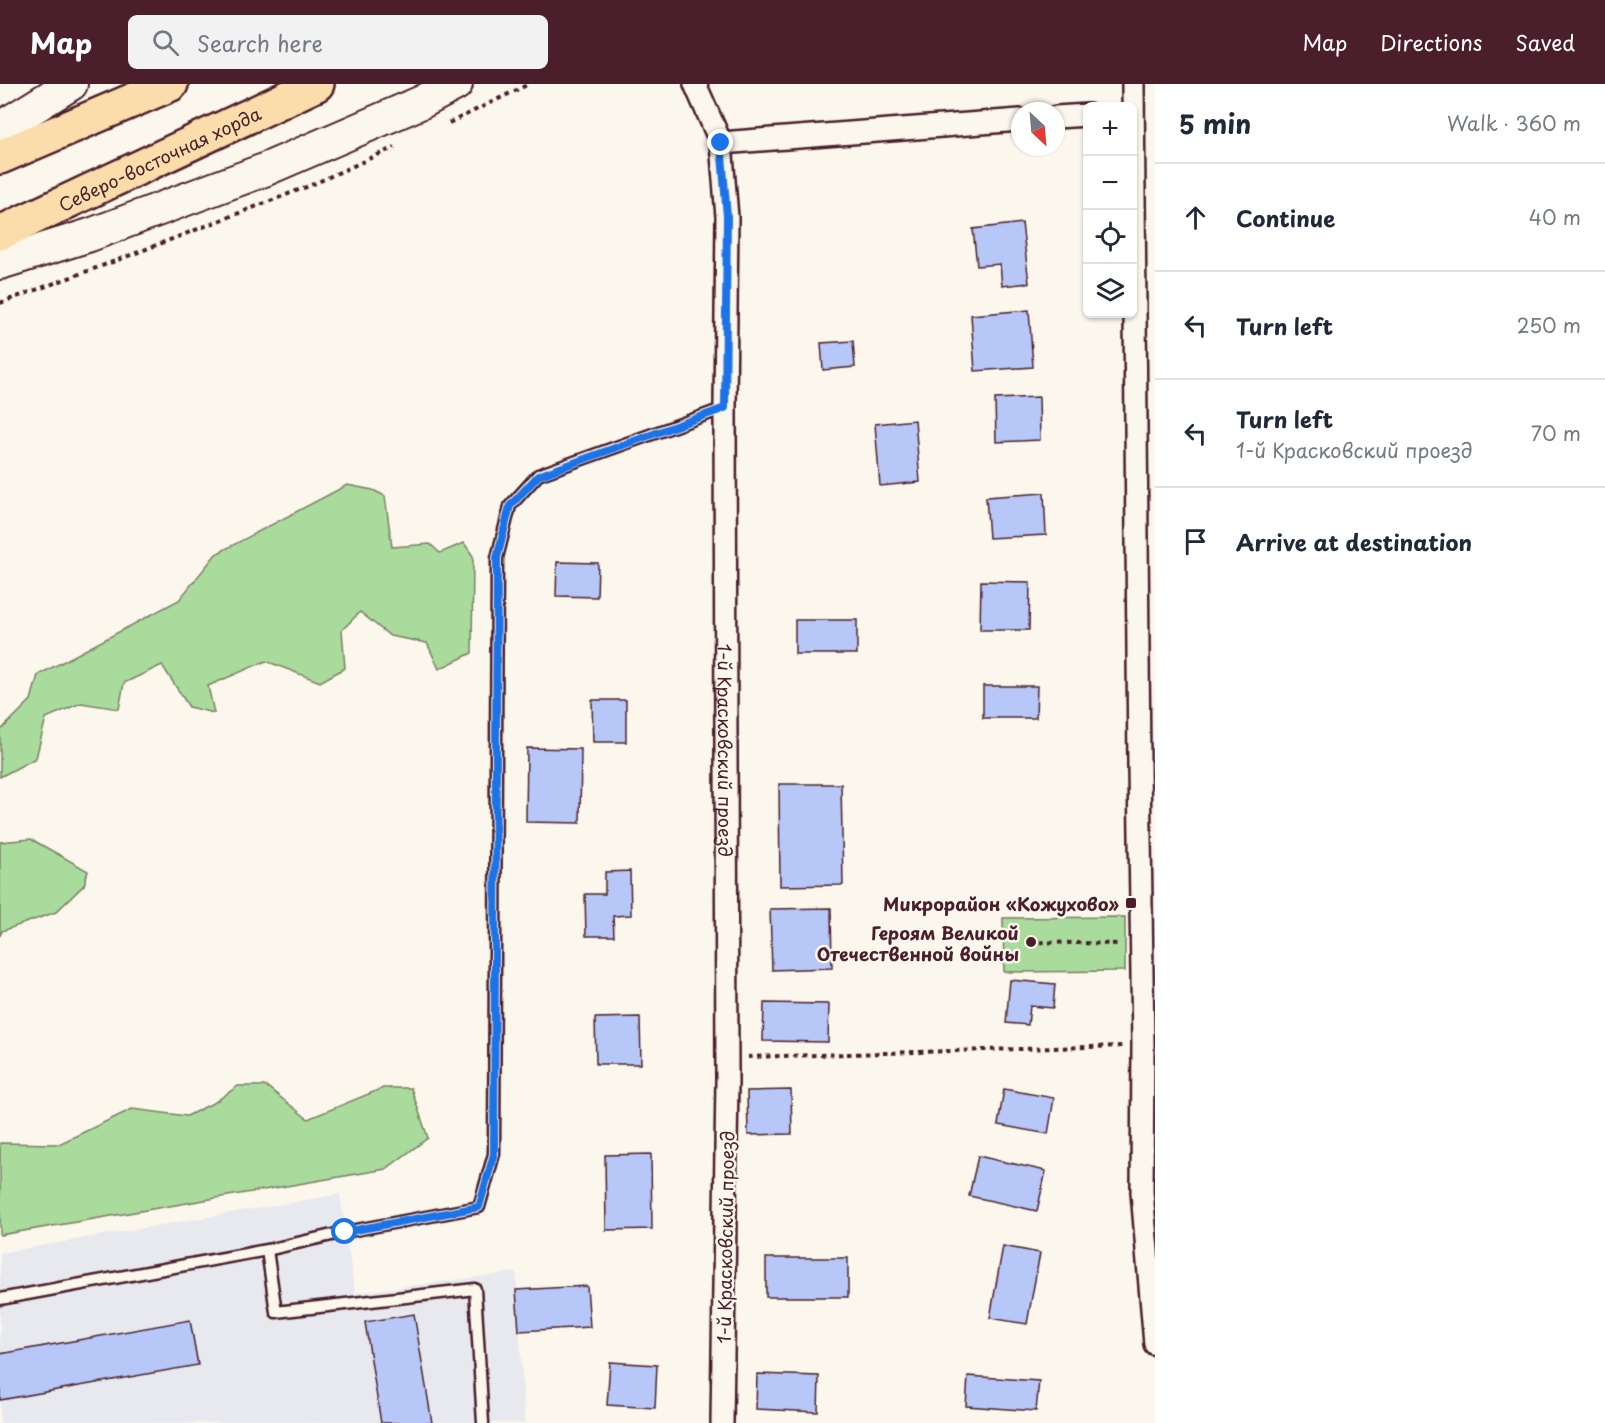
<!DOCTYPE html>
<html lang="en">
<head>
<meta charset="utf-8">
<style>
	:root { --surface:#fff; --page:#f2f2f3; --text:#1f2937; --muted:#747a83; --line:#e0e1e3; --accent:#4a1f2b }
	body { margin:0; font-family:"Playpen Sans",sans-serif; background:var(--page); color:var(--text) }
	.controls { position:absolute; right:18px; top:18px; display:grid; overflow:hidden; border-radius:9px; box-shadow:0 2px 4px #0004 }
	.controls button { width:54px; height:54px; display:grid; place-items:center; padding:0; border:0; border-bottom:2px solid var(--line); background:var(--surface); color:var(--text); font:30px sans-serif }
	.compass { position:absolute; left:1011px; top:18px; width:54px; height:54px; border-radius:50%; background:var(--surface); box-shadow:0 2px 4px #0004; rotate:154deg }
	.stop { position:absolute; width:18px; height:18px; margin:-14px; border:4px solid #1a73e8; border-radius:50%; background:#fff }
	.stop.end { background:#1a73e8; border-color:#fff; box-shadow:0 2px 6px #0008 }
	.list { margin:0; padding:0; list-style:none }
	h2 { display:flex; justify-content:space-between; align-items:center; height:78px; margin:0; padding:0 24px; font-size:26px }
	h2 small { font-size:20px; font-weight:400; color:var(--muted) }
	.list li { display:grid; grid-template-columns:39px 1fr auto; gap:18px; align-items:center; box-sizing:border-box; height:108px; padding:0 24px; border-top:2px solid var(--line) }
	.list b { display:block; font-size:22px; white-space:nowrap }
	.list p { margin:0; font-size:20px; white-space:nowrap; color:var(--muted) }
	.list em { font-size:20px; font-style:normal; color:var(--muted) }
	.icon { flex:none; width:33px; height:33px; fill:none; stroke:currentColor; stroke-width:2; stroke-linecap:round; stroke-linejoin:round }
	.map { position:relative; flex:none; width:1155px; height:1339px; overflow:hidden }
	header { display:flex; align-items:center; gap:36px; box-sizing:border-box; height:84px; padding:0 30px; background:var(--accent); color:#fff }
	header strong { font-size:28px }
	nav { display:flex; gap:33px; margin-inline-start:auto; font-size:21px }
	.search { width:420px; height:54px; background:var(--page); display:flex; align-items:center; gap:15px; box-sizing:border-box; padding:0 21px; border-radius:9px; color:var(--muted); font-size:22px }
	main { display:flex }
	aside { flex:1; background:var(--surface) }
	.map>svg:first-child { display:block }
</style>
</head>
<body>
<header>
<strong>Map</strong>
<div class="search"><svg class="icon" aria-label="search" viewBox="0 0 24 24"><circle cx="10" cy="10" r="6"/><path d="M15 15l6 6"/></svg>Search here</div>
<nav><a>Map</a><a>Directions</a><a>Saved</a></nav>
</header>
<main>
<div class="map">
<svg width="1155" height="1339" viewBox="0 0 1155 1339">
	<rect width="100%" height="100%" fill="#fbf7ec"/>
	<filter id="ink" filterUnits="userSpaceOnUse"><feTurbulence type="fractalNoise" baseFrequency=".0167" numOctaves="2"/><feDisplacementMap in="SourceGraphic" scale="12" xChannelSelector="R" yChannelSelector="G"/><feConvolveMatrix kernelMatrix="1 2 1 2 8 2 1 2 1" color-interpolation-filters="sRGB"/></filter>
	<g filter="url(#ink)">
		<polygon fill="#e7e9ef" points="340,1110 355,1209 516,1188 525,1339 0,1339 0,1169"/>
		<g fill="#a9db9c" stroke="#7a7d64" stroke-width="1.5">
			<polygon points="347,401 373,406 385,412 392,463 430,460 440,469 464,459 473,472 472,569 439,585 427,559 390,552 360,528 342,546 345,584 320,598 266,577 208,602 214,629 189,623 162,581 124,599 119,625 81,619 46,634 36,674 0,693 0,647 31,616 38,591 179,516 216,470"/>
			<polygon points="31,755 88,787 84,801 56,828 2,847 0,852 0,758"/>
			<polygon points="1125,833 1125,887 1004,888 1003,834"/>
			<polygon points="238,1002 266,1002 308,1035 383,1004 411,1004 428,1054 386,1085 0,1151 0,1059 59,1060 132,1025 187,1032 215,1018"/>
		</g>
		<g fill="#b7c7f7" stroke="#4a1f2b" stroke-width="1.5">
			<polygon points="1022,139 1029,199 1002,202 1000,180 977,182 973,145"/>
			<polygon points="1029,226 1033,283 975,287 971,231"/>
			<polygon points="853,257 855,283 823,286 821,259"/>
			<polygon points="1039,313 1040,356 996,358 995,315"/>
			<polygon points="915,336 920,398 880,402 875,340"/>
			<polygon points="1044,409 1046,451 989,454 986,413"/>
			<polygon points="557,478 598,479 597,513 556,512"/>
			<polygon points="981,497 1030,498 1029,546 980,546"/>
			<rect x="795" y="536" width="62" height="34"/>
			<polygon points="983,602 1037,602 1036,634 983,634"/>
			<polygon points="592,616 626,616 626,658 593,658"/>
			<polygon points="527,664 581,665 580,739 526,738"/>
			<polygon points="779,700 841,700 843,801 780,802"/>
			<polygon points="630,787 631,831 613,832 614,852 586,852 585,810 605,810 605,788"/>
			<polygon points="831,824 832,884 772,886 770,825"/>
			<polygon points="1010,896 1055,900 1053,924 1030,922 1028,941 1006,939"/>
			<polygon points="764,919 829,920 828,958 763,957"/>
			<polygon points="640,933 641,980 596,980 595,934"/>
			<polygon points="1004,1005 1054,1014 1048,1050 998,1041"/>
			<polygon points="791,1006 792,1050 748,1051 747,1007"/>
			<polygon points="651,1070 652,1145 606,1146 605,1071"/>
			<polygon points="978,1072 1046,1087 1037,1127 969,1112"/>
			<polygon points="1003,1162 1040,1169 1027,1240 990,1234"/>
			<rect x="766" y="1174" width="82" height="39"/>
			<polygon points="587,1202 590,1243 519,1247 516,1206"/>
			<polygon points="414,1230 432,1339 381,1339 365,1238"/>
			<polygon points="190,1236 198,1281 0,1316 0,1270"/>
			<polygon points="610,1278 657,1281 655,1324 607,1321"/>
			<polygon points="757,1290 819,1292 818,1328 756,1325"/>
			<polygon points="968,1292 1039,1297 1036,1327 966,1322"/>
		</g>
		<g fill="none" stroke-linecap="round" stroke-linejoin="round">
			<defs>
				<g id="lane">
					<polyline points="267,1166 276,1228 475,1205 483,1339"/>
					<polyline points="0,1215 267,1166 345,1148 479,1123 494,1070 497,474 510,422 538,391 725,324"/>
				</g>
				<g id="street">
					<path id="s1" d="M695 0 721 59 727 133 725 324 727 996 722 1339"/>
					<polyline points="1133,0 1139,682 1143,961 1142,1108 1155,1260"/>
					<polyline points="1056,33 1088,31"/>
					<polyline points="721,59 1020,36"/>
				</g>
				<g id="secondary">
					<polyline points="0,44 71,0"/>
					<polyline points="0,179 90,151 264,86 422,18 456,0"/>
				</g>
				<g id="highway">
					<polyline points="0,73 171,0"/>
					<path id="s2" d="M0 149 317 0"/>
				</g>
			</defs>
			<use href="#lane" stroke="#4a1f2b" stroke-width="15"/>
			<use href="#street" stroke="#4a1f2b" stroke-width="26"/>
			<use href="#secondary" stroke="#4a1f2b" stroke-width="36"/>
			<use href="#highway" stroke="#4a1f2b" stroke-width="38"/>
			<g stroke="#4a1f2b" stroke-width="4" stroke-dasharray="4.5 4.5" stroke-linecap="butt">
				<polyline points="449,39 529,0"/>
				<polyline points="0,219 118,176 309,102 395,63"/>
				<polyline points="1031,858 1120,860"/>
				<polyline points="748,973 1122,962"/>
			</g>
			<use href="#lane" stroke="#fbf7ec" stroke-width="10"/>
			<use href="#street" stroke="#fbf7ec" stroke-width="21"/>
			<use href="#secondary" stroke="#fbf7ec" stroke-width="32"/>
			<use href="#highway" stroke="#fbddab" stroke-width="33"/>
		</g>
	</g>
	<g fill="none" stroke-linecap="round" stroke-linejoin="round" filter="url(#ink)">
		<polyline stroke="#1a73e8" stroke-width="8" points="345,1148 479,1123 494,1070 497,474 510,422 538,392 725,324 727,133 721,59"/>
	</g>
	<g fill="#4a1f2b" stroke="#fbf7ec" stroke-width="2">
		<rect x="1125" y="813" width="12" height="12" rx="3"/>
		<circle cx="1031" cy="858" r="6"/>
	</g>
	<g text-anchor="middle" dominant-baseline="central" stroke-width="5" stroke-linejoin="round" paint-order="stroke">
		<g font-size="18" fill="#4a1f2b" stroke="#fbf7ec">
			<text stroke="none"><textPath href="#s2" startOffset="176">Северо-восточная хорда</textPath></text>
			<text stroke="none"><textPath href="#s1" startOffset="672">1-й Красковский проезд</textPath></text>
			<text transform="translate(725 1153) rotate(-89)">1-й Красковский проезд</text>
		</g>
		<g font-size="18" font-weight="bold" fill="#4a1f2b" stroke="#fbf7ec" text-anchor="end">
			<text x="1119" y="819">Микрорайон «Кожухово»</text>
			<text x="1019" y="848">Героям Великой<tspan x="1019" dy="21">Отечественной войны</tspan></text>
		</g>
	</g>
</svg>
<div class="controls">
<button>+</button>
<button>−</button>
<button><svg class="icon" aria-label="locate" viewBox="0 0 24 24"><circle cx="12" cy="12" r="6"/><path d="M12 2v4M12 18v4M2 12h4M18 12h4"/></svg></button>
<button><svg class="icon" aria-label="layers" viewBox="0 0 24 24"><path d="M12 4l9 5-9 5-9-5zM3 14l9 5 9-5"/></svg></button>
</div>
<svg class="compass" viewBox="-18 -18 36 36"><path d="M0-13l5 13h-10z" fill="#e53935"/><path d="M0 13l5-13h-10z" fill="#747a83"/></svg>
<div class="stop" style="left:345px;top:1148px"></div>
<div class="stop end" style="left:721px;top:59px"></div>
</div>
<aside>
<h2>5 min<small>Walk · 360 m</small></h2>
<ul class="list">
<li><svg class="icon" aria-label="ahead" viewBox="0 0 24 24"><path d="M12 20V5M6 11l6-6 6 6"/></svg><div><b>Continue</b></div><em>40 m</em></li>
<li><svg class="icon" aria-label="left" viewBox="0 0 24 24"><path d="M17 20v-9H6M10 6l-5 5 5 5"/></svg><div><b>Turn left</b></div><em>250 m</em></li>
<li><svg class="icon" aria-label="left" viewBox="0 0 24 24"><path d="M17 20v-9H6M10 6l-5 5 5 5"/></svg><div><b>Turn left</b><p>1-й Красковский проезд</p></div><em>70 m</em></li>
<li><svg class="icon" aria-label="arrive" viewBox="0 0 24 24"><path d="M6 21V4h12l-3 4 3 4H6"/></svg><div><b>Arrive at destination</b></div></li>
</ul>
</aside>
</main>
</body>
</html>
